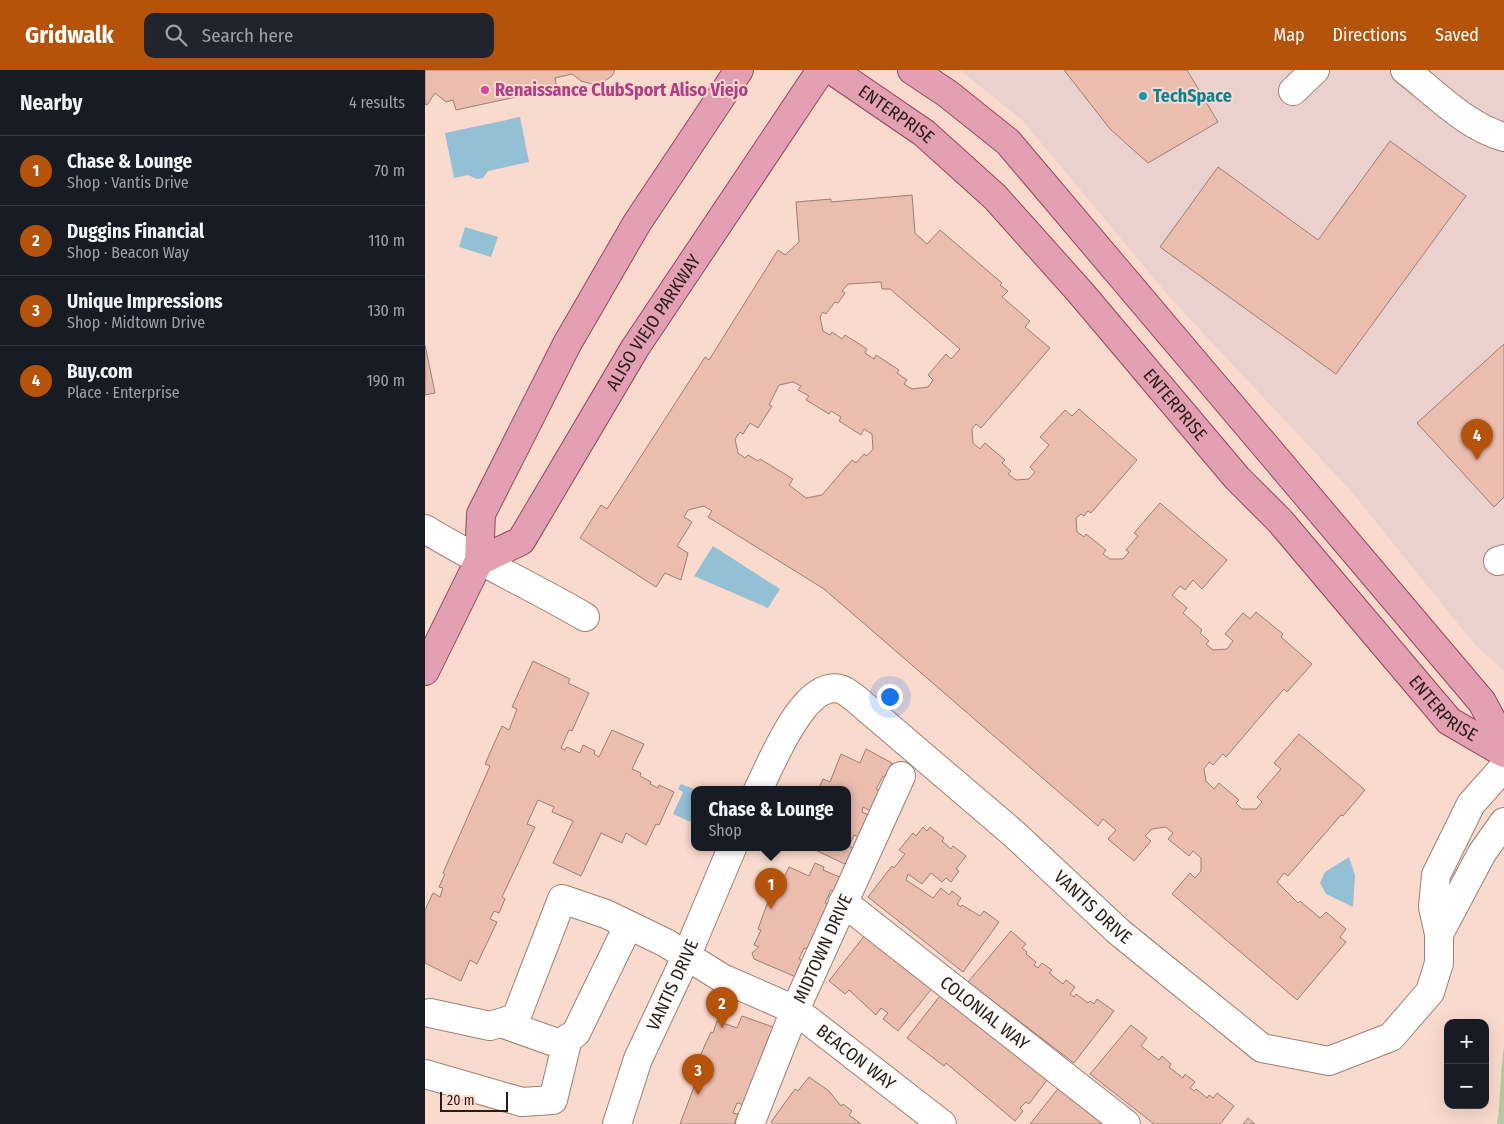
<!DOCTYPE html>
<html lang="en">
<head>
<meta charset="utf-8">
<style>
	:root { --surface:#171b24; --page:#20242c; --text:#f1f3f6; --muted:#9ea1a6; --line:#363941; --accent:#b45309 }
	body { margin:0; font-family:"Fira Sans Condensed",sans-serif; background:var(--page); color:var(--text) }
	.controls { position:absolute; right:15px; bottom:15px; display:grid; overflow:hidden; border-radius:10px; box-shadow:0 5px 20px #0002 }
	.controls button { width:45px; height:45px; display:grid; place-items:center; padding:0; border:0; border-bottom:1px solid var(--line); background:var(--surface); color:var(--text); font:25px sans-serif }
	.scale { position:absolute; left:15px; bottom:12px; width:68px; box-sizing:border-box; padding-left:5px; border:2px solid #281c18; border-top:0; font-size:14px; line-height:18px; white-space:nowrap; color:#281c18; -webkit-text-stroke:4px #fadacd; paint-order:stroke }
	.you { position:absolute; left:464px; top:626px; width:18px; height:18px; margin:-12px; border:4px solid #fff; border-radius:50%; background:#1a73e8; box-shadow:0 0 0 8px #1a73e833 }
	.badge { display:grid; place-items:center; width:32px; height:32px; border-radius:50%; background:var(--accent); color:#fff; font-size:16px; font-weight:700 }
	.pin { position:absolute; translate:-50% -41px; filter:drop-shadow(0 1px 2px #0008) }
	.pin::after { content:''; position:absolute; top:26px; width:18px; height:15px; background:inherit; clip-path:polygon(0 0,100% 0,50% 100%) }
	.popup { position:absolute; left:266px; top:716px; width:160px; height:65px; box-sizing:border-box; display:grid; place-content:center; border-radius:10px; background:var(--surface); filter:drop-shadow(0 1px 4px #0005); font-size:16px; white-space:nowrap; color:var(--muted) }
	.popup b { font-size:19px; color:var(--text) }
	.popup::after { content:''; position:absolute; left:50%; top:100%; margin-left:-10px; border:10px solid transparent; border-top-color:var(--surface) }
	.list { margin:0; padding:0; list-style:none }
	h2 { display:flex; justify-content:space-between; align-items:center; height:65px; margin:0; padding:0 20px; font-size:21px }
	h2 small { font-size:16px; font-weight:400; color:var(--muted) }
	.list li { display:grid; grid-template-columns:32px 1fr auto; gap:15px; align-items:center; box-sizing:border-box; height:70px; padding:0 20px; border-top:1px solid var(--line) }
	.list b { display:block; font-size:19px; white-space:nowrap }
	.list p { margin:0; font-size:16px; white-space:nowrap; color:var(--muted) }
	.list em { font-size:16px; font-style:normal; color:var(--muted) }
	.icon { flex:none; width:28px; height:28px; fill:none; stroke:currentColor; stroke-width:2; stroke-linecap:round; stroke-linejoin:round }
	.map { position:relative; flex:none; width:1079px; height:1054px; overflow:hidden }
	header { display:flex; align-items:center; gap:30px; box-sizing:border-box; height:70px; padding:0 25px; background:var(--accent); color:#fff }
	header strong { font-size:24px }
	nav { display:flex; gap:28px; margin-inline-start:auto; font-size:18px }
	.search { width:350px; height:45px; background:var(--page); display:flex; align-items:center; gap:12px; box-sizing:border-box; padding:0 18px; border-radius:10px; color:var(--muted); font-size:19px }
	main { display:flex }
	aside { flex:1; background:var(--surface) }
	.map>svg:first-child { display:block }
</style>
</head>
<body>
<header>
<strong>Gridwalk</strong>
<div class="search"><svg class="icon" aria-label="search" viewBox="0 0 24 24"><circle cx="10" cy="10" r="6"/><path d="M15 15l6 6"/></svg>Search here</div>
<nav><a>Map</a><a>Directions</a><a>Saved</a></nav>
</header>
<main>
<aside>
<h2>Nearby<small>4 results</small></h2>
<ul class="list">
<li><span class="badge">1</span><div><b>Chase &amp; Lounge</b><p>Shop · Vantis Drive</p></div><em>70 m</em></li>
<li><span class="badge">2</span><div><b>Duggins Financial</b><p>Shop · Beacon Way</p></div><em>110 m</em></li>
<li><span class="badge">3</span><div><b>Unique Impressions</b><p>Shop · Midtown Drive</p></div><em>130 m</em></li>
<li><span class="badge">4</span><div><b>Buy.com</b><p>Place · Enterprise</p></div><em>190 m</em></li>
</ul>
</aside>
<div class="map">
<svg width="1079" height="1054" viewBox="0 0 1079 1054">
	<rect width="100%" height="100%" fill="#fadacd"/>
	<polygon fill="#ebd1cd" points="535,0 1079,0 1079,601 1050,575 926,421 748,231 597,50"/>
	<path fill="#b5c8a5" d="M1079 976V1054H1072C1076 1028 1075 1002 1079 976Z"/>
	<g fill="#94c0d5">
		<polygon points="95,47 104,92 63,101 58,108 52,109 43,105 29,108 20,63"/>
		<polygon points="40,157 73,167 66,187 34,177"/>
		<polygon points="288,476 355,519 343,538 269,506"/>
		<polygon points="256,714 271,720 268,753 248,744 258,722 253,719"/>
		<polygon points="924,787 930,805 928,837 901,824 895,813 900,802"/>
	</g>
	<g fill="#eabdaf" stroke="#9c7e75" fill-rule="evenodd">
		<polygon points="0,0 190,0 187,6 178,12 167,14 156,11 147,4 130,8 132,18 31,40 28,30 21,32 10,23 2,35 0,34"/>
		<polygon points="639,0 762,0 793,52 723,93 685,59"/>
		<polygon points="965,71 1041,126 911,304 735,177 793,97 893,170"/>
		<path d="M487 125 490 163 502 174 515 160 577 213 575 215 583 221 577 227 605 251 600 257 625 278 556 358 551 354 547 359 548 373 555 379 560 373 580 390 577 393 586 401 583 404 591 410 604 409 610 402 605 397 624 375 615 367 640 340 647 346 654 339 712 390 666 443 663 441 659 446 656 444 651 448 652 462 659 467 661 464 681 480 678 484 685 489H698L704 482 701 480 713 466 709 463 735 433 802 490 777 519 768 510 760 520 755 516 747 525 762 538 758 543 777 560 775 563 784 571 781 574 788 580 802 579 808 571 800 564 818 543 825 549 831 542 858 564 856 567 887 594 862 622 859 619 801 687 798 684 788 695 784 692 779 699 781 711 789 719 794 713 814 730 811 733 817 739H831L837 732 832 727 856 699 849 693 874 664 940 720 918 746 916 745 863 806 859 803 852 812 873 833 875 831 895 848 901 842 921 859 915 867 921 872 872 930 747 824 765 803 770 808 776 801V788L768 781 764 786 743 769 748 763 741 757 727 759 720 766 726 771 709 791 683 769 691 760 678 749 673 756 399 519 283 447 287 441 279 436 263 440 259 447 267 452 252 476 263 483 256 510 240 503 231 517 155 468 176 435 182 439 280 287 284 290 353 180 360 185 374 172 371 132 406 129V132ZM456 212 457 219H465L535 279 526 289 521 284 503 305 508 310 503 317 487 319 479 314 482 310 472 303 474 300 451 285 449 289 440 283 442 279 420 265 417 269 407 262 405 265 398 261 395 247 398 242 401 244 410 232 413 233 420 223 417 221 423 214ZM368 312 376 316 373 320 384 326 381 330 404 344 406 341 416 347 414 351 436 365 439 359 447 364 448 379 442 386 439 384 431 393 427 390 397 425 381 428 364 415 368 409 335 389 333 391 323 385 320 388 313 383 310 369 315 362 318 364 325 353 333 358 347 336 344 335 354 315Z"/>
		<polygon points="1079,274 1079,427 1069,437 992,353"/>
		<polygon points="0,275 10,323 0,325"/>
		<polygon points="108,591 145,609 143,613 164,623 147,661 144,660 136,678 140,680 142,677 155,683 158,675 170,681 169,684 174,687 187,660 219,674 207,699 216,703 215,706 226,712 225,714 233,718 234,715 249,722 234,755 231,754 221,775 201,763 197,773 176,763 156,806 128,793 148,751 127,742 129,737 113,730 102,754 110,757 77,827 80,829 74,843 69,841 65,849 72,852 52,894 45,890 36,911 0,893 0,840 8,823 15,827 18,818 14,817 20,804 18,803 65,696 60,694 77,656 84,660 92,639 87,637"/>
		<polygon points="441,679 467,693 461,707 458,706 451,719 460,723 451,744 438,737 437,742 448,747 438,769 429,765 424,776 430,779 422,795 386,778 422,778 422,720 393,720 398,709 405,712 416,684 435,693"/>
		<polygon points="498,757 502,761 505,757 519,768 517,771 526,779 528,776 541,786 531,799 534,801 526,812 521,808 517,812 506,803 497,814 483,804 481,810 508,828 516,818 524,825 527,821 536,828 532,834 536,837 537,835 555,846 559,841 574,852 538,902 443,827 467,796 469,798 480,784 474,780 488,763 491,766"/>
		<polygon points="390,793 399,797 398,800 417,808 410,822 406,820 400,833 410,837 386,881 379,878 374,889 378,891 371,907 329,889 327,883 334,877 329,875 336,860 333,859 341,837 348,822 354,825 359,815 356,814 364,797 384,806"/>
		<polygon points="444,860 508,917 473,961 458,949 463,943 456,938 451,945 424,920 420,924 404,911"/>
		<polygon points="586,861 601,874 597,878 602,882 601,884 611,892 609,895 613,898 617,893 627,900 624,903 638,914 641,910 650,917 645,924 649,927 651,924 663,933 665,931 669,934 672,929 689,941 649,993 543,912"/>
		<polygon points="518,922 625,1006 604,1034 601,1032 595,1038 598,1041 590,1051 521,993 519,996 482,968"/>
		<polygon points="317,946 348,957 320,1035 312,1033 308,1043 313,1044 309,1054 255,1054 275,1001 269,999 286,962 288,963 292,951 312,958"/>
		<polygon points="706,955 722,968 716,976 734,990 737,986 746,994 744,997 758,1008 760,1004 770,1012 765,1018 769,1021 771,1019 782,1028 784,1025 788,1028 792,1023 809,1036 795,1054 729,1054 665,1004"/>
		<polygon points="384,1007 404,1021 416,1036 418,1034 427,1041 424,1045 436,1054 349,1054 346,1052 370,1019 373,1021"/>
		<polygon points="636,1015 689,1054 605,1054"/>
		<polygon points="823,1048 830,1054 818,1054"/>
	</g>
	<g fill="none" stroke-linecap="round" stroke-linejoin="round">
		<defs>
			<g id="minor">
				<path d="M980 0C1010 23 1042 57 1079 67"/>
				<polyline points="868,21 890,0"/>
				<path d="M0 459C52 491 107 516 160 547"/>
				<polyline points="1073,491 1079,489"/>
				<path id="s1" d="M333 720C346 695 378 610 415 619 420 620 427 626 431 629L588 763 694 862 837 978 904 991 966 967 1005 922 1014 893V864L1008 837 1011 805 1046 734 1079 697"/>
				<path id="s2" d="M418 832 701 1054"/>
				<polyline points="1014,864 1057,783 1079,752"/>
				<path id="s3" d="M5 943 65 956 91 948 137 829 181 844 241 873 297 908 370 940 517 1054"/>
				<polyline points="76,953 135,974 151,963 203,856"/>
				<polyline points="0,1004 97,1032 128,1030 143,968"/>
				<path id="s4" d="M192 1054 213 989 261 887 307 778"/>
				<path id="s5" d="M325 1054 370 940 476 706"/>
			</g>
			<g id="major">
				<path id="s6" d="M407 0 499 63 570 127 655 222 812 408 855 451 1024 651 1079 683"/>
				<polyline points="487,0 523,24 583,72 1057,632 1079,673"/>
				<path id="s7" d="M54 491 96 471 210 278 396 0"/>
				<polyline points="0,601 54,491 56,444 142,274 212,153 314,0"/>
			</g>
		</defs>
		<use href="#minor" stroke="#9d8074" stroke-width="30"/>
		<use href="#major" stroke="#96485c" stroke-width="30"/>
		<use href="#minor" stroke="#fff" stroke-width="28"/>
		<use href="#major" stroke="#e4a0b3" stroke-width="28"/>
	</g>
	<circle fill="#d1479c" stroke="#fadacd" stroke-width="2" cx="60" cy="20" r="5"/>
	<circle fill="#0f9aa8" stroke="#fadacd" stroke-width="2" cx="718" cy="26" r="5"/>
	<g text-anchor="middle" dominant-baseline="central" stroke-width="4" stroke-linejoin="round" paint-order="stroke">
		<g font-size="18" font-weight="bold" fill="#b23c85" stroke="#fadacd" text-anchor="start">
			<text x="70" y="20">Renaissance ClubSport Aliso Viejo</text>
		</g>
		<g font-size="18" font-weight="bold" fill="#0d838f" stroke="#fadacd" text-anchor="start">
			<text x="728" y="26">TechSpace</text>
		</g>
		<g font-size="18" fill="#281c18" stroke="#fadacd">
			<text stroke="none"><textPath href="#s6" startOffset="78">ENTERPRISE</textPath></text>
			<text stroke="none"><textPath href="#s7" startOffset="302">ALISO VIEJO PARKWAY</textPath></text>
			<text stroke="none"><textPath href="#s6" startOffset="482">ENTERPRISE</textPath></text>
			<text stroke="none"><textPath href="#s6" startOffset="888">ENTERPRISE</textPath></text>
			<text stroke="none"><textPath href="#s1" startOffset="472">VANTIS DRIVE</textPath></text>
			<text stroke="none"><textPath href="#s5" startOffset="190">MIDTOWN DRIVE</textPath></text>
			<text stroke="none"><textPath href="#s4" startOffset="150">VANTIS DRIVE</textPath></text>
			<text stroke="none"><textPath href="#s2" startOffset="180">COLONIAL WAY</textPath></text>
			<text stroke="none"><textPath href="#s3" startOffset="552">BEACON WAY</textPath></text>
		</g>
	</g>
</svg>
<div class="controls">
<button>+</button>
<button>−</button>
</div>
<div class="scale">20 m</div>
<div class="you"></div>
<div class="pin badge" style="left:346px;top:839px">1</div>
<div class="popup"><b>Chase &amp; Lounge</b>Shop</div>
<div class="pin badge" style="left:297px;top:958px">2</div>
<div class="pin badge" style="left:273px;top:1025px">3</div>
<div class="pin badge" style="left:1052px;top:390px">4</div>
</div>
</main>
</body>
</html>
